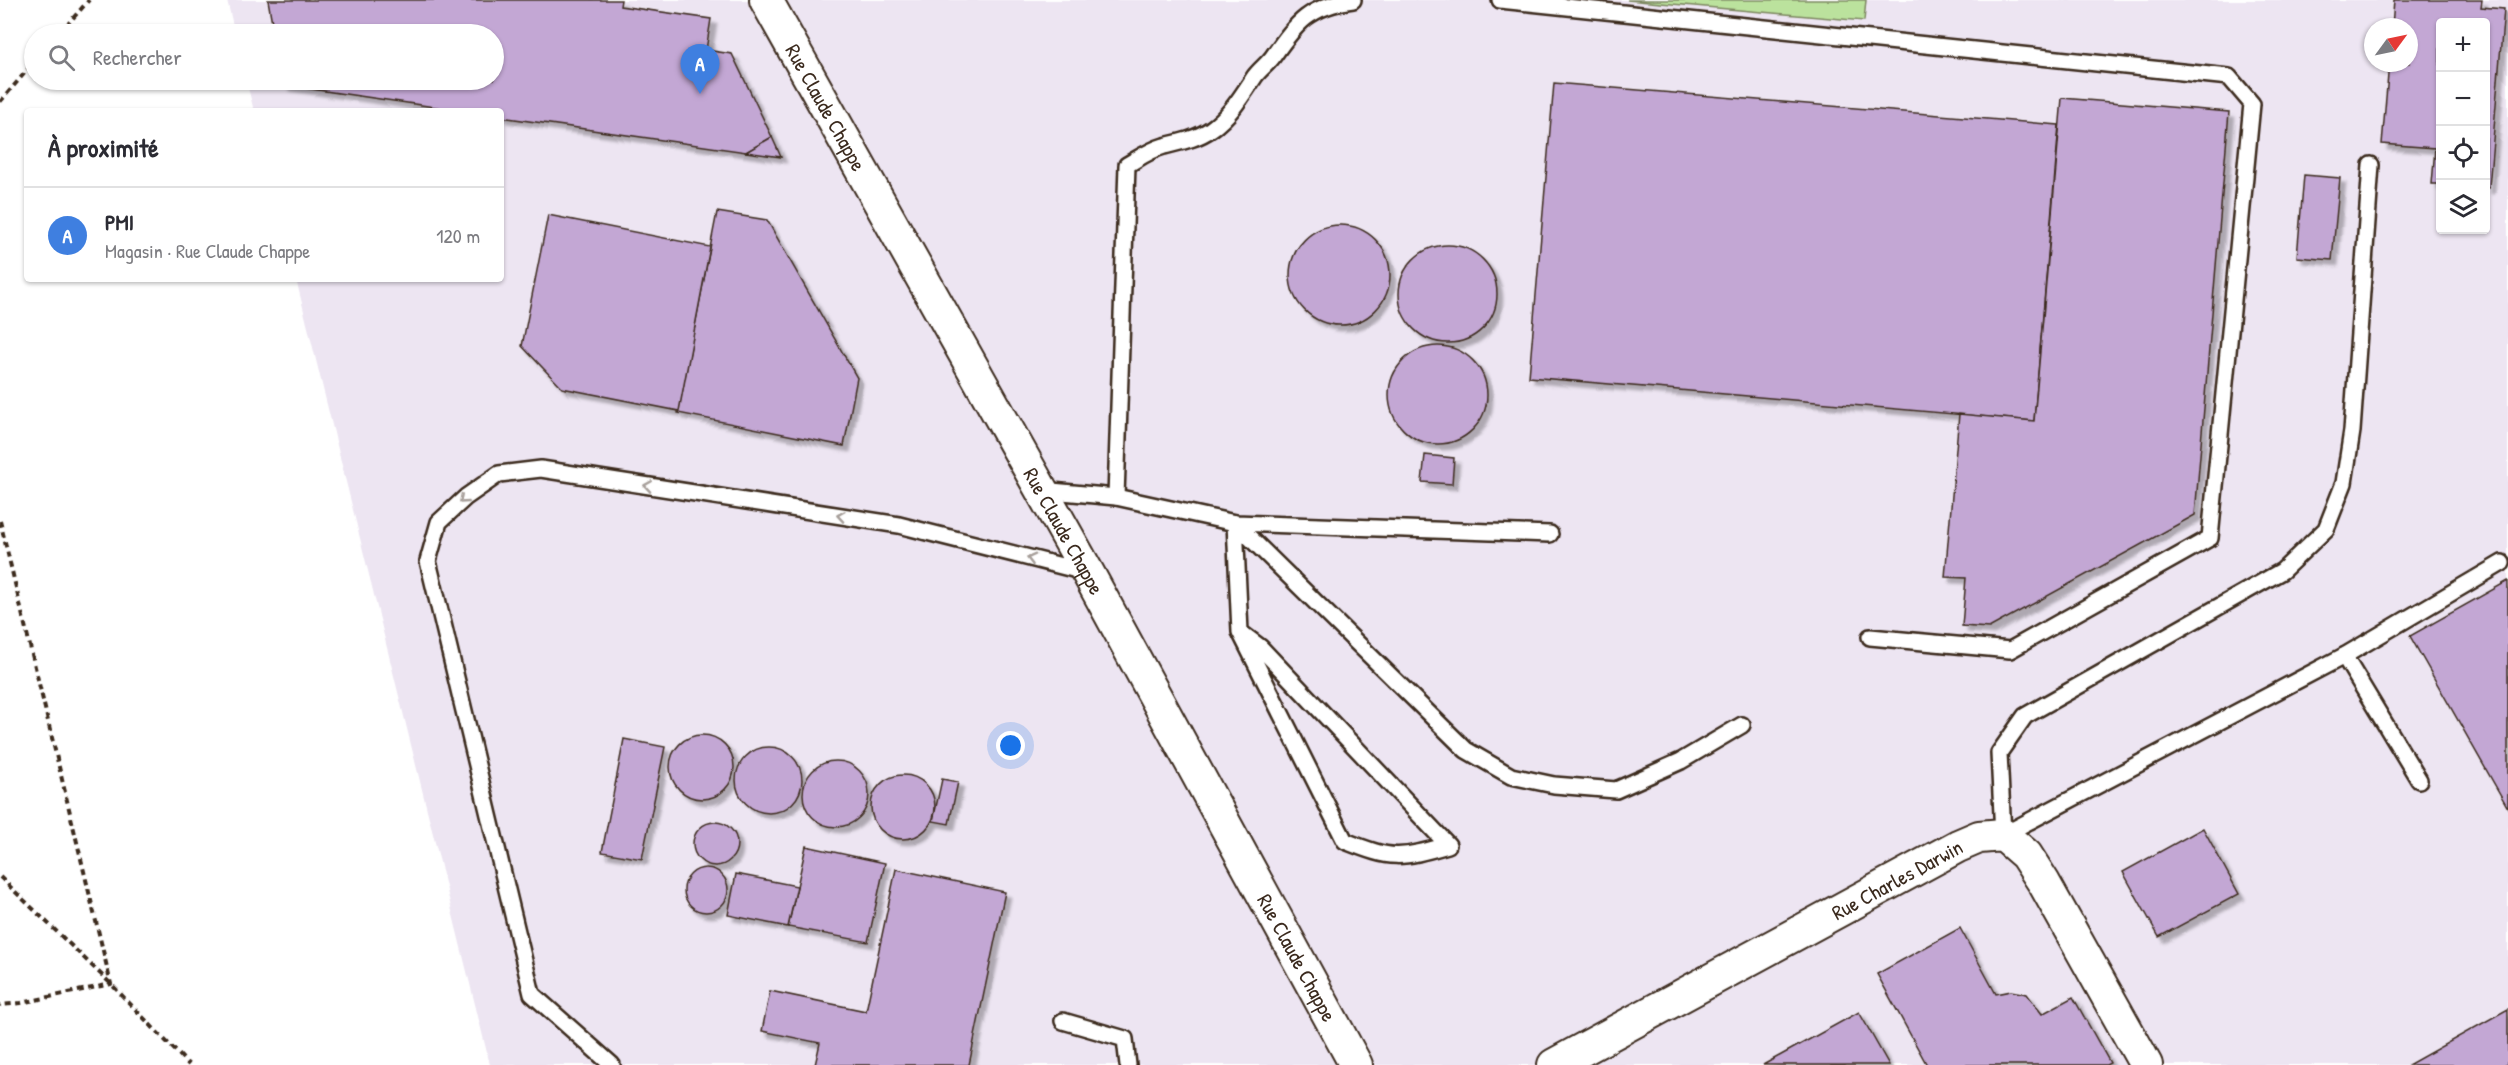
<!DOCTYPE html>
<html lang="fr">
<head>
<meta charset="utf-8">
<style>
	:root { --surface:#fff; --page:#f7f7f7; --text:#2b2b33; --muted:#7c7c81; --line:#e1e1e2; --accent:#111827 }
	body { margin:0; font-family:"Patrick Hand",sans-serif; background:var(--page); color:var(--text) }
	.controls { position:absolute; right:18px; top:18px; display:grid; overflow:hidden; border-radius:6px; box-shadow:0 2px 4px #0004 }
	.controls button { width:54px; height:54px; display:grid; place-items:center; padding:0; border:0; border-bottom:2px solid var(--line); background:var(--surface); color:var(--text); font:30px sans-serif }
	.compass { position:absolute; left:2364px; top:18px; width:54px; height:54px; border-radius:50%; background:var(--surface); box-shadow:0 2px 4px #0004; rotate:57deg }
	.you { position:absolute; left:1011px; top:746px; width:21px; height:21px; margin:-15px; border:4px solid #fff; border-radius:50%; background:#1a73e8; box-shadow:0 0 0 9px #1a73e833 }
	.badge { display:grid; place-items:center; width:39px; height:39px; border-radius:50%; background:var(--accent); color:#fff; font-size:20px; font-weight:700 }
	.pin { position:absolute; translate:-50% -50px; filter:drop-shadow(0 2px 3px #0008) }
	.pin::after { content:''; position:absolute; top:32px; width:21px; height:18px; background:inherit; clip-path:polygon(0 0,100% 0,50% 100%) }
	.list { margin:0; padding:0; list-style:none }
	h2 { display:flex; justify-content:space-between; align-items:center; height:78px; margin:0; padding:0 24px; font-size:26px }
	h2 small { font-size:20px; font-weight:400; color:var(--muted) }
	.list li { display:grid; grid-template-columns:39px 1fr auto; gap:18px; align-items:center; box-sizing:border-box; height:96px; padding:0 24px; border-top:2px solid var(--line) }
	.list b { display:block; font-size:22px; white-space:nowrap }
	.list p { margin:0; font-size:20px; white-space:nowrap; color:var(--muted) }
	.list em { font-size:20px; font-style:normal; color:var(--muted) }
	.icon { flex:none; width:33px; height:33px; fill:none; stroke:currentColor; stroke-width:2; stroke-linecap:round; stroke-linejoin:round }
	.map { position:relative; flex:none; width:2508px; height:1065px; overflow:hidden }
	.search { position:absolute; background:var(--surface); box-shadow:0 2px 4px #0004; left:24px; top:24px; width:480px; height:66px; display:flex; align-items:center; gap:15px; box-sizing:border-box; padding:0 21px; border-radius:33px; color:var(--muted); font-size:22px }
	.panel { position:absolute; background:var(--surface); box-shadow:0 2px 4px #0004; left:24px; top:108px; width:480px; height:174px; border-radius:6px }
	.map>svg:first-child { display:block }
</style>
</head>
<body>
<div class="map">
<svg width="2508" height="1065" viewBox="0 0 2508 1065">
	<defs>
		<filter id="shadow"><feDropShadow dx="5.5" dy="5.5" stdDeviation="1.5" flood-color="#0004"/></filter>
	</defs>
	<rect width="100%" height="100%" fill="#fff"/>
	<filter id="ink" filterUnits="userSpaceOnUse"><feTurbulence type="fractalNoise" baseFrequency=".0167" numOctaves="2"/><feDisplacementMap in="SourceGraphic" scale="12" xChannelSelector="R" yChannelSelector="G"/><feConvolveMatrix kernelMatrix="1 2 1 2 8 2 1 2 1" color-interpolation-filters="sRGB"/></filter>
	<g filter="url(#ink)">
		<path fill="#ede5f2" fill-rule="evenodd" d="M227 0H1627L1863 21 1866 0H2508V1065H490L296 279H501V111H254L246 80H494V34H235ZM2440 22H2486V230H2440ZM2373 27H2409V63H2373Z"/>
		<polygon fill="#bbe29d" stroke="#7b865e" stroke-width="1.5" points="1627,0 1866,0 1864,21"/>
		<g fill="#c3a7d4" stroke="#3b2a1e" stroke-width="1.5" filter="url(#shadow)">
			<polygon points="268,0 621,0 620,6 711,19 706,50 732,54 772,137 746,152 501,117 501,111 462,111 284,85 283,80 494,80 494,34 274,34"/>
			<polygon points="2394,0 2482,0 2481,7 2504,9 2489,188 2486,188 2486,22 2440,22 2440,184 2432,184 2435,148 2382,144 2389,63 2409,63 2409,27 2392,27"/>
			<polygon points="1554,83 2059,125 2034,421 1529,377"/>
			<polygon points="2062,98 2229,112 2195,515 1989,628 1962,626 1966,578 1945,577 1959,414 2034,421"/>
			<polygon points="772,137 781,157 746,152"/>
			<polygon points="2304,175 2340,178 2332,260 2297,257"/>
			<polygon points="717,212 767,220 857,378 844,446 678,413"/>
			<polygon points="548,215 710,247 679,411 562,388 522,346"/>
			<circle cx="1340" cy="275" r="50"/>
			<circle cx="1448" cy="294" r="49"/>
			<circle cx="1438" cy="395" r="49"/>
			<polygon points="1425,455 1454,458 1452,484 1422,482"/>
			<polygon points="2508,581 2508,808 2410,636"/>
			<circle cx="702" cy="767" r="32"/>
			<polygon points="624,739 665,747 642,859 602,852"/>
			<circle cx="769" cy="780" r="33"/>
			<circle cx="836" cy="794" r="33"/>
			<circle cx="903" cy="807" r="32"/>
			<polygon points="942,779 958,782 949,824 933,821"/>
			<circle cx="715" cy="844" r="22"/>
			<polygon points="2203,828 2239,894 2159,937 2123,872"/>
			<polygon points="806,846 885,863 868,942 788,927"/>
			<circle cx="706" cy="890" r="22"/>
			<polygon points="896,869 1005,892 969,1065 815,1065 820,1043 762,1031 770,991 866,1011"/>
			<polygon points="736,874 797,886 788,927 728,915"/>
			<polygon points="1960,928 1996,994 2011,991 2027,994 2042,1014 2073,997 2110,1063 2106,1065 1927,1065 1877,974"/>
			<polygon points="2508,1009 2508,1065 2408,1065"/>
			<polygon points="1859,1012 1889,1065 1763,1065"/>
		</g>
		<g fill="none" stroke-linecap="round" stroke-linejoin="round">
			<defs>
				<g id="service">
					<polyline points="1500,0 2229,77 2252,104 2210,538 2010,650 1870,637"/>
					<polyline points="2371,165 2352,431 2344,483 2326,529 2282,571 2025,716 1999,753 2003,835 2344,656 2502,563"/>
					<polyline points="1041,490 1116,497 1235,523 1550,534"/>
					<path d="M1116 497 1127 165C1139 158 1150 150 1164 146 1180 142 1197 139 1211 129 1230 116 1243 94 1255 76 1261 68 1269 63 1274 55 1297 22 1310 6 1353 0"/>
					<path d="M1235 523 1240 632 1345 841C1393 860 1399 859 1448 845L1260 647 1240 632"/>
					<polyline points="1235,523 1466,750 1511,776 1554,785 1616,790 1681,761 1742,725"/>
					<polyline points="2344,656 2419,780"/>
					<polyline points="1063,1021 1125,1039 1128,1065"/>
					<polyline points="612,1065 532,994 428,561 439,522 466,497 499,474 541,469 899,525 1085,572"/>
				</g>
				<g id="minor">
					<path id="s1" d="M766 0 1088 573 1356 1065"/>
					<path id="s2" d="M1554 1065 1958 846 1979 837 2003 835 2026 855 2044 883 2146 1065"/>
				</g>
			</defs>
			<use href="#service" stroke="#3b2a1e" stroke-width="20"/>
			<use href="#minor" stroke="#3b2a1e" stroke-width="36"/>
			<g stroke="#3b2a1e" stroke-width="4" stroke-dasharray="6 4.5" stroke-linecap="butt">
				<polyline points="59,34 89,0"/>
				<polyline points="0,102 34,62"/>
				<polyline points="0,521 111,984 21,1003 0,1005"/>
				<polyline points="0,877 111,984 189,1065"/>
			</g>
			<use href="#service" stroke="#fff" stroke-width="15"/>
			<use href="#minor" stroke="#fff" stroke-width="32"/>
		</g>
		<defs><path id="oneway-chevron" d="M-2-3.5L2.5 0L-2 3.5" fill="none" stroke-width="1.6" stroke-linecap="round" stroke-linejoin="round" transform="scale(1.5)"/></defs>
		<g stroke="#a79f9a">
			<use href="#oneway-chevron" transform="translate(648 486) rotate(-171)"/>
			<use href="#oneway-chevron" transform="translate(463 500) rotate(139)"/>
			<use href="#oneway-chevron" transform="translate(841 516) rotate(-171)"/>
			<use href="#oneway-chevron" transform="translate(1031 559) rotate(-166)"/>
		</g>
	</g>
	<g text-anchor="middle" dominant-baseline="central" stroke-width="5" stroke-linejoin="round" paint-order="stroke">
		<g font-size="21" fill="#3b2a1e" stroke="#fff">
			<text stroke="none"><textPath href="#s1" startOffset="123">Rue Claude Chappe</textPath></text>
			<text stroke="none"><textPath href="#s1" startOffset="609">Rue Claude Chappe</textPath></text>
			<text stroke="none"><textPath href="#s2" startOffset="390">Rue Charles Darwin</textPath></text>
			<text stroke="none"><textPath href="#s1" startOffset="1095">Rue Claude Chappe</textPath></text>
		</g>
	</g>
</svg>
<div class="controls">
<button>+</button>
<button>−</button>
<button><svg class="icon" aria-label="locate" viewBox="0 0 24 24"><circle cx="12" cy="12" r="6"/><path d="M12 2v4M12 18v4M2 12h4M18 12h4"/></svg></button>
<button><svg class="icon" aria-label="layers" viewBox="0 0 24 24"><path d="M12 4l9 5-9 5-9-5zM3 14l9 5 9-5"/></svg></button>
</div>
<svg class="compass" viewBox="-18 -18 36 36"><path d="M0-13l5 13h-10z" fill="#e53935"/><path d="M0 13l5-13h-10z" fill="#7c7c81"/></svg>
<div class="you"></div>
<div class="pin badge" style="left:700px;top:94px;background:#3f7fe0">A</div>
<div class="search"><svg class="icon" aria-label="search" viewBox="0 0 24 24"><circle cx="10" cy="10" r="6"/><path d="M15 15l6 6"/></svg>Rechercher</div>
<section class="panel">
<h2>À proximité<small></small></h2>
<ul class="list">
<li><span class="badge" style="background:#3f7fe0">A</span><div><b>PMI</b><p>Magasin · Rue Claude Chappe</p></div><em>120 m</em></li>
</ul>
</section>
</div>
</body>
</html>
